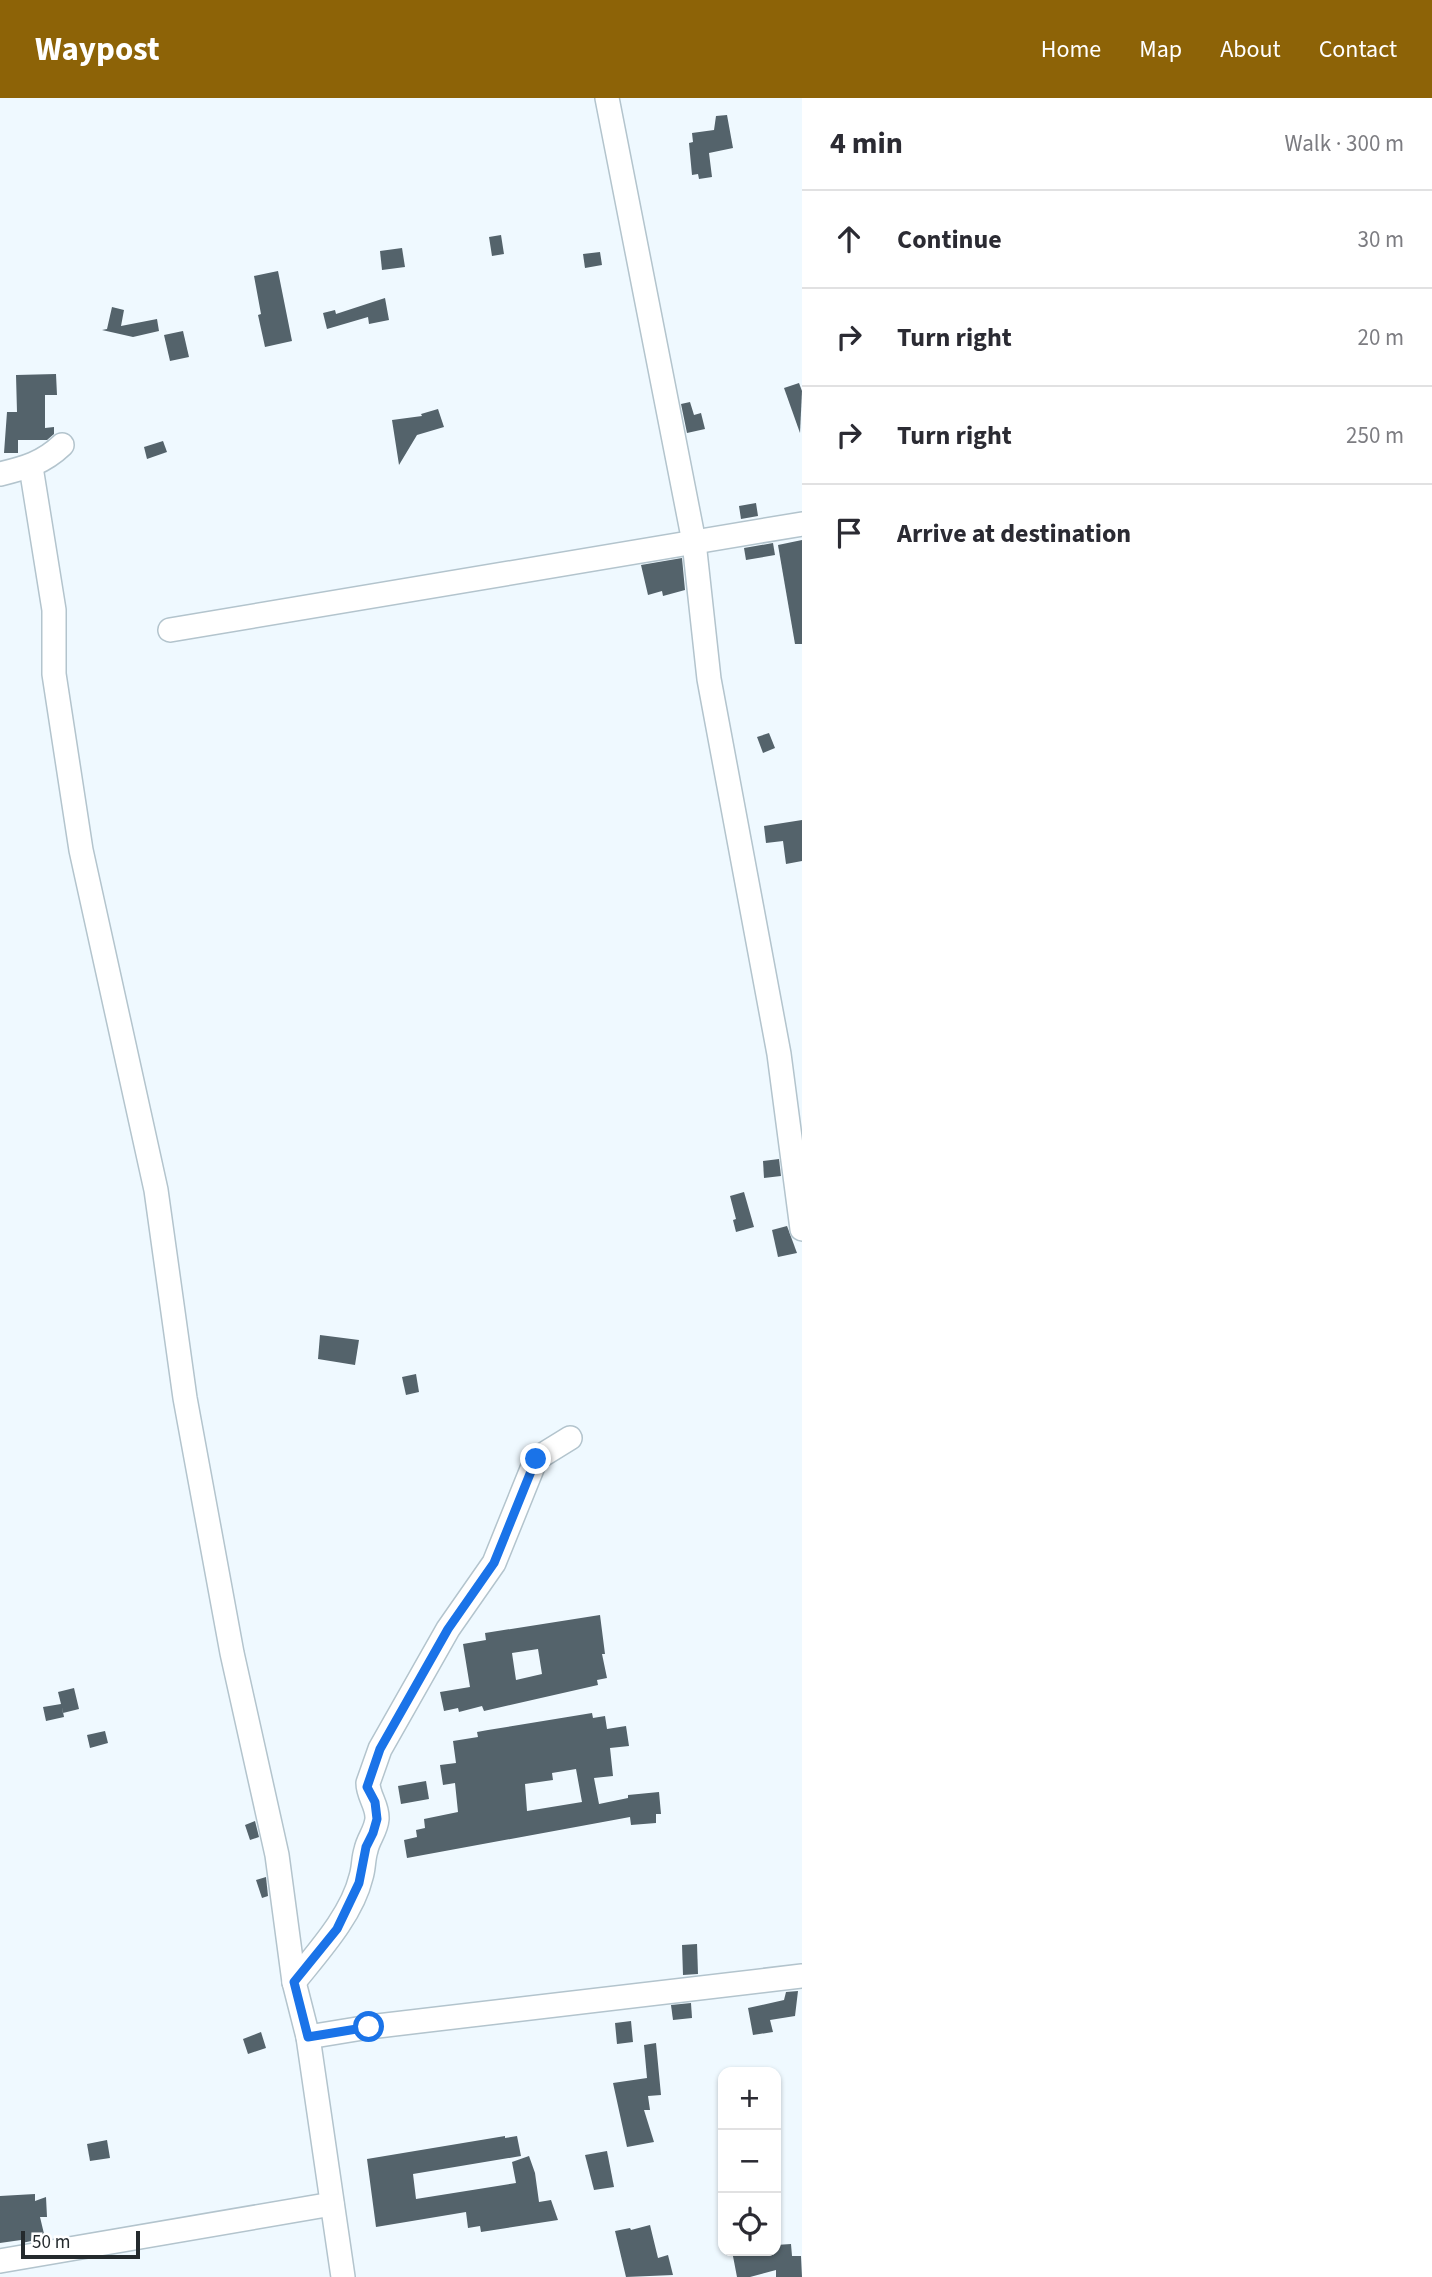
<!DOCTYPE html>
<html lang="en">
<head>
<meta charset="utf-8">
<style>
	:root { --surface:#fff; --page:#f2f2f3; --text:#2b2b33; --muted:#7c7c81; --line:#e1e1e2; --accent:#8d6307 }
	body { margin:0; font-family:"Source Sans 3",sans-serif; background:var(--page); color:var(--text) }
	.controls { position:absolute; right:21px; bottom:21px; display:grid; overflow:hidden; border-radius:14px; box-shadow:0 2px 5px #0004 }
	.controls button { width:63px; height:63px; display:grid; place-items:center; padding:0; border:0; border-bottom:2px solid var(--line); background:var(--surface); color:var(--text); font:35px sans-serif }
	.scale { position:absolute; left:21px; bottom:18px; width:119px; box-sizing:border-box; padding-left:7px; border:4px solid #242a2d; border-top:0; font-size:19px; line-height:24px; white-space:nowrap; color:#242a2d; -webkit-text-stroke:5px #fff; paint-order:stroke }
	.stop { position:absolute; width:21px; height:21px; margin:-16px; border:5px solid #1a73e8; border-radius:50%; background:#fff }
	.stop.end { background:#1a73e8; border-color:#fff; box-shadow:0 2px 7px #0008 }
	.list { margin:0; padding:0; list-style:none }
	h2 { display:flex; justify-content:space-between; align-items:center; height:91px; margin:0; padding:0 28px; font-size:30px }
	h2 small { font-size:23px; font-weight:400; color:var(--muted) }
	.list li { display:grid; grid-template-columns:46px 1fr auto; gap:21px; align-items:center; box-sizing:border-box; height:98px; padding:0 28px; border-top:2px solid var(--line) }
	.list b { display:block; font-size:26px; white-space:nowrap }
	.list em { font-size:23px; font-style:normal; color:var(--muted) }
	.icon { flex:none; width:38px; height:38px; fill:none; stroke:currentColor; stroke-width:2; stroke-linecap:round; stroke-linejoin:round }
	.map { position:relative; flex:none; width:802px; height:2179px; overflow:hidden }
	header { display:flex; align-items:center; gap:42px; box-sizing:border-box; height:98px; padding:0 35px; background:var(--accent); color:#fff }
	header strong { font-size:33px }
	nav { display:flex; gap:38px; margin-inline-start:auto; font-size:24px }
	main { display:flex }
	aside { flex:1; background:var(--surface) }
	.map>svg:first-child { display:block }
</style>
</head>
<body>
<header>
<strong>Waypost</strong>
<nav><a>Home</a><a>Map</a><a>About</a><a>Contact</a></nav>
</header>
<main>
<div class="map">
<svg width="802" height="2179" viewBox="0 0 802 2179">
	<rect width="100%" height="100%" fill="#eff9ff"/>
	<g fill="#54636b" fill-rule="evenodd">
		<polygon points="727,17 733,50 709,55 712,79 699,81 698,76 692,77 689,45 693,44 692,35 714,32 716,18"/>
		<polygon points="501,137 504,156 492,158 489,139"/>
		<polygon points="402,150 405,169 382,172 380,153"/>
		<polygon points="600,154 602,167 585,170 583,156"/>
		<polygon points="278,173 292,243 265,249 258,217 261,216 254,178"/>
		<polygon points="385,200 389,222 369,226 368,219 327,231 323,215 335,212 336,216"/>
		<polygon points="112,209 124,212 121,228 157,221 159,233 133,239 102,232 107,231"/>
		<polygon points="183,233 189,259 170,263 164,237"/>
		<polygon points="56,276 57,297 45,297 45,330 54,329 54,336 47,342 18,342 18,355 4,355 7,314 17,314 16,277"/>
		<polygon points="799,285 802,293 800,335 784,290"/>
		<polygon points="690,304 694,317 701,315 705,331 687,335 681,306"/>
		<polygon points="438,311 444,329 417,337 399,367 392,322 422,318 421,316"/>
		<polygon points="163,343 167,354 147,361 144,349"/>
		<polygon points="756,405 758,418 741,421 739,408"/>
		<polygon points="802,442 802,546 795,546 778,447"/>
		<polygon points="773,445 775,457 746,462 744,450"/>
		<polygon points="682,460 685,492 663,498 662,493 648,497 641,467"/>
		<polygon points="769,635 775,650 763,655 757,639"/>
		<polygon points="802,722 802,763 786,766 783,743 766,745 764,728"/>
		<polygon points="779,1061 781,1078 764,1080 763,1063"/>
		<polygon points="744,1094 754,1129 736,1134 733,1122 736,1121 730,1098"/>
		<polygon points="787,1128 797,1155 778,1159 772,1132"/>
		<polygon points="320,1237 359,1242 355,1267 318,1261"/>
		<polygon points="416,1276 419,1294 406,1297 402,1279"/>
		<path d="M600 1517 605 1556H602L607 1580 597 1582 598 1587 484 1613 482 1608 459 1614 458 1610 444 1613 440 1594 470 1589 463 1546 486 1542 485 1535ZM538 1551 542 1576 516 1582 512 1555Z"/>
		<polygon points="74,1590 79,1611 63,1615 62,1609 64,1619 46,1623 43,1609 61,1606 58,1594"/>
		<path d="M592 1615 593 1620 605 1618 607 1631 626 1628 629 1648 610 1650 613 1678 594 1680 599 1706 628 1700V1697L659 1694 661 1716H656V1725L631 1727 630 1719 407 1760 404 1742 417 1739 416 1732 425 1730 424 1721 458 1714 455 1685 443 1687 440 1667 456 1665 453 1643 478 1639 477 1634 488 1632ZM576 1671 582 1704 527 1713 525 1686 553 1682 552 1675Z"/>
		<polygon points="105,1633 108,1645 90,1650 87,1637"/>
		<polygon points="426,1683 429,1701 401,1706 398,1688"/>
		<polygon points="255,1723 259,1739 250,1742 245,1727"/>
		<polygon points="266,1779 268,1798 262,1800 256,1782"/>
		<polygon points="697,1846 698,1876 683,1877 682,1847"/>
		<polygon points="798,1893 795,1918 770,1922 773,1934 753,1937 748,1910 784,1902 786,1894"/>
		<polygon points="691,1905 692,1920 673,1922 671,1907"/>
		<polygon points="631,1923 633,1944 617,1946 615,1925"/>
		<polygon points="261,1934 266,1950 248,1956 243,1941"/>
		<polygon points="656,1945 661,1997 648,1998 650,2012 644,2012 654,2044 627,2049 613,1985 647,1980 644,1947"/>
		<polygon points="505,2038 505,2040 517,2038 521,2058 413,2076 416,2101 516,2085 512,2064 529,2058 535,2075 539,2104 551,2102 558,2122 481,2134 480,2128 468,2130 466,2114 376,2129 367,2061"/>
		<polygon points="107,2042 110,2060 90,2063 87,2046"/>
		<polygon points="607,2053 614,2089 594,2092 585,2057"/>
		<polygon points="35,2096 35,2103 46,2099 47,2119 40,2119 45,2140 22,2145 21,2142 0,2145 0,2098"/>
		<polygon points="650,2127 658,2160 668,2157 673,2177 626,2179 615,2133 630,2130 631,2132"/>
		<polygon points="791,2146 792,2158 801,2158 802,2179 776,2179 776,2172 750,2179 737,2179 732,2153 776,2153 776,2147"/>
	</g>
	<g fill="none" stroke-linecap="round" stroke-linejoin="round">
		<defs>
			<g id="minor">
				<polyline points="607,0 694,444 709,581 779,956 802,1131"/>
				<polyline points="31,369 54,512 54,576 81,752 156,1092 185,1300 232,1555 277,1757 294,1884 308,1939 343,2179"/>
				<path d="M0 376C25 370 43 365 62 347"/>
				<polyline points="170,532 802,426"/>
				<path d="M294 1884C318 1854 352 1817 361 1779 364 1770 363 1761 366 1752 368 1741 376 1733 377 1721 378 1708 368 1698 368 1685L380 1651 448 1531 494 1465 536 1361 570 1340"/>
				<polyline points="308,1939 369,1929 802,1878"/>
				<polyline points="0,2163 332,2106"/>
			</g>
		</defs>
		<use href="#minor" stroke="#b3c4cd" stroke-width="26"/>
		<use href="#minor" stroke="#fff" stroke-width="23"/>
	</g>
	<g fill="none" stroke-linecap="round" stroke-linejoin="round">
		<polyline stroke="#1a73e8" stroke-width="9" points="369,1929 308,1939 294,1884 337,1831 359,1785 366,1749 373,1735 377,1721 375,1704 367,1689 380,1651 448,1531 494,1465 536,1361"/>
	</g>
</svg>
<div class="controls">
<button>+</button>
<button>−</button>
<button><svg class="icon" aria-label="locate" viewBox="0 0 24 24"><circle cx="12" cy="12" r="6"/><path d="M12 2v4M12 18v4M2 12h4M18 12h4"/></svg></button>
</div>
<div class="scale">50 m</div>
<div class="stop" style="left:369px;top:1929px"></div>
<div class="stop end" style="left:536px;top:1361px"></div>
</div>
<aside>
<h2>4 min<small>Walk · 300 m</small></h2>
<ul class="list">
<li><svg class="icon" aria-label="ahead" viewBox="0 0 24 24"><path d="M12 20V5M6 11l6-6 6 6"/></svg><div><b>Continue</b></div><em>30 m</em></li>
<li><svg class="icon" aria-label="right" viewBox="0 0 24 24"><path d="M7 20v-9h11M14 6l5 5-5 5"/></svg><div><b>Turn right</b></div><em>20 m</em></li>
<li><svg class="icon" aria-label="right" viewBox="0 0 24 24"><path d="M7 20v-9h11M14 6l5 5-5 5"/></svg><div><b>Turn right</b></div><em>250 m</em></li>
<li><svg class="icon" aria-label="arrive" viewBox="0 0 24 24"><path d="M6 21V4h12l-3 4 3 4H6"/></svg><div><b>Arrive at destination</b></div></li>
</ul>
</aside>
</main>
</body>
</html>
